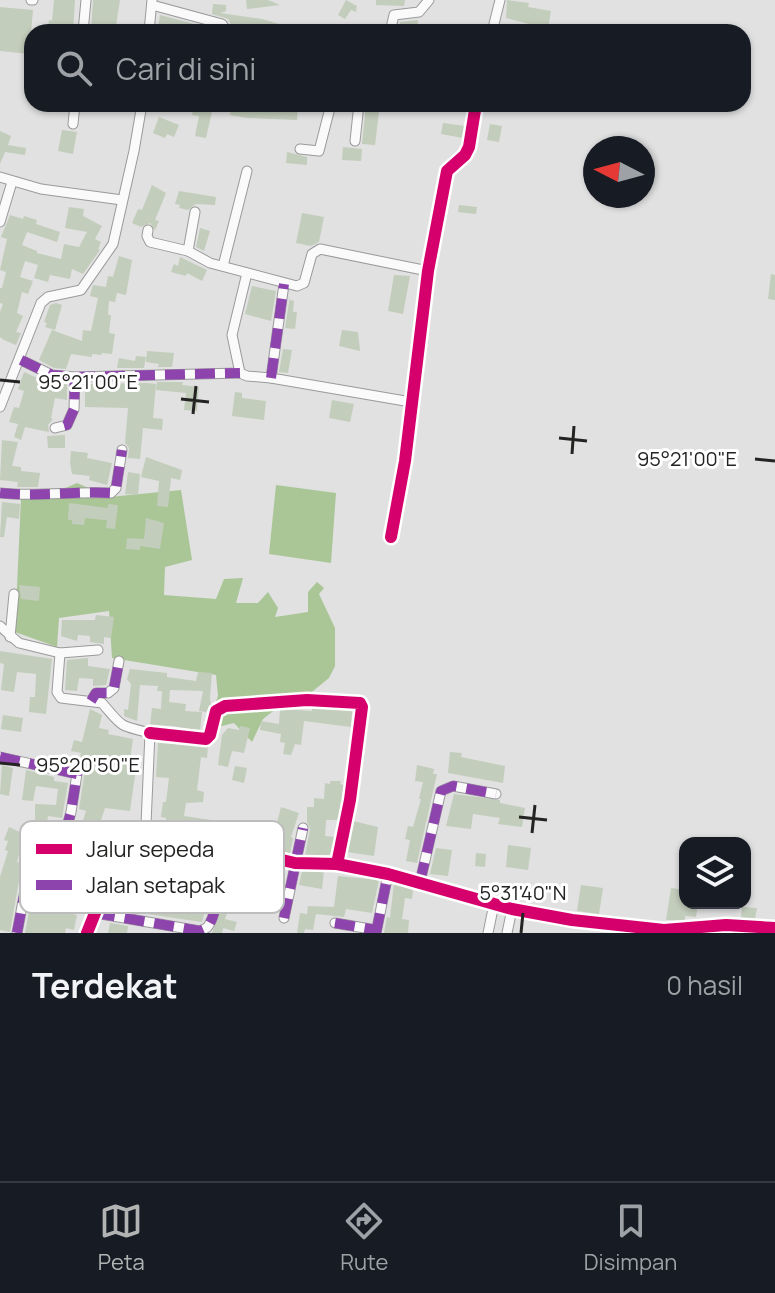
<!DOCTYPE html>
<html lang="id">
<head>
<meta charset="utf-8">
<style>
	:root { --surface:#171b24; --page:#20242c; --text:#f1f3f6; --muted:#9ea1a6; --line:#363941; --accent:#b2b4b4 }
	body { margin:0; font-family:Manrope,sans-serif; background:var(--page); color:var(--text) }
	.controls { position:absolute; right:24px; bottom:24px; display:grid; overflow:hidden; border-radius:16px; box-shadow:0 2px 6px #0004 }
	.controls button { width:72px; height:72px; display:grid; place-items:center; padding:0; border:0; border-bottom:2px solid var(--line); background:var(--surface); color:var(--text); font:40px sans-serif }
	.compass { position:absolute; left:583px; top:136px; width:72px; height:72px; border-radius:50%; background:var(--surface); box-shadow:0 2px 6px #0004; rotate:276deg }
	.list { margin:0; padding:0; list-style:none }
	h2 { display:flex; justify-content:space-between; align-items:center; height:104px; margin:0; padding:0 32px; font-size:34px }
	h2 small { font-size:26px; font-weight:400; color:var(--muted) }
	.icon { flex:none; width:44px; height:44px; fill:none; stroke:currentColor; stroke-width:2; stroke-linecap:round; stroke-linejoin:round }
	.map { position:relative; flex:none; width:775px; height:933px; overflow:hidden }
	.search { position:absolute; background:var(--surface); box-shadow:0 2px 6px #0004; left:24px; right:24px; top:24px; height:88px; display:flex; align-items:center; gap:20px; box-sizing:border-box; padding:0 28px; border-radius:24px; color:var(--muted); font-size:30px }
	.sheet { height:248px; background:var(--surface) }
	nav { display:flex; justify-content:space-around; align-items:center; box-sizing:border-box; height:112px; border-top:2px solid var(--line); background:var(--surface); font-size:22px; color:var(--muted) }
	nav a { display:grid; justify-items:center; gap:4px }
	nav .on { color:var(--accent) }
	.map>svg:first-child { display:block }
</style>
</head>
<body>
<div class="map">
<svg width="775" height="933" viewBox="0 0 775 933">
	<rect width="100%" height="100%" fill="#e0e1e0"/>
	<g fill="#aac696">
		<polygon points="77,483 109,497 181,490 192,560 165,567 164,595 216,599 224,579 243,578 236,603 258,603 268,592 278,608 275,617 308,612 308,592 317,582 324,588 319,594 335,628 335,666 329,678 302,700 281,705 263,719 252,742 234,723 206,730 218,696 216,675 112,658 109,611 59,618 57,647 15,632 21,498 45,497"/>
		<polygon points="276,485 336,493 331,563 269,554"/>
	</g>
	<g fill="#c3cdbc" fill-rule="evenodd">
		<polygon points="54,0 75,0 73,32 51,32 51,30 48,29 49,20 52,21"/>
		<polygon points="93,0 120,0 115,32 91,30"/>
		<polygon points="246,0 268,0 280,5 247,9"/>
		<polygon points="346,0 357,6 356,12 351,10 345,19 338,15"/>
		<polygon points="376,0 405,0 404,6 376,5"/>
		<polygon points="507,0 529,3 528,7 551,11 548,29 506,18"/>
		<polygon points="213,4 226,5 226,11 220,13 262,19 296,29 296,32 234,30 228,19 212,14"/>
		<polygon points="0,7 33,10 29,54 0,51"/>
		<polygon points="160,15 217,30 218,32 182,32 158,27"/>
		<polygon points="418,20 417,32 398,32 400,22"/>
		<polygon points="177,104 238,104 255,107 256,104 298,106 297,120 247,118 230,115 231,111 213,107 206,138 195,136 199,116 192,115 193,110 177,108"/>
		<polygon points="366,104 380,104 375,145 362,144"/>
		<polygon points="159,117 179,125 174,137 167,134 165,138 153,133"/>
		<polygon points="443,123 465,126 463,138 441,134"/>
		<polygon points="490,124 502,126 499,142 487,140"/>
		<polygon points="62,130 77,132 73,154 58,151"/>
		<polygon points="0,131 11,136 8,145 26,148 25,155 5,152 0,164"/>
		<polygon points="343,147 362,149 361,161 342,160"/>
		<polygon points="287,152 307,157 307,165 286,163"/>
		<polygon points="152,185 166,193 155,220 159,221 155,230 150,223 141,227 132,223 138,209 142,210"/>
		<polygon points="179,191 216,197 215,205 196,204 188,210 179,208 180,205 175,204"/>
		<polygon points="459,205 477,207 476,214 458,212"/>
		<polygon points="69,207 84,209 83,216 102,226 95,239 101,242 98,249 100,250 83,274 72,269 70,279 50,275 48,282 34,278 38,265 25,261 20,277 33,281 28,294 22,292 17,313 23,316 16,332 21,333 16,345 4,340 0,337 0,312 3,304 0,303 0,288 2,288 6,272 0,270 7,239 1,237 10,215 23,219 24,216 37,220 36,224 60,232 57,242 27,232 22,245 37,251 37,253 61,259 64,244 79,247 87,232 65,228"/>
		<polygon points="302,213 324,217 319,242 311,246 296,243"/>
		<polygon points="200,228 210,231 204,251 196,247"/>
		<polygon points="119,256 132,260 126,295 117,293 115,302 109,301 108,315 111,315 109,333 115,334 112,354 102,353 101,355 92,354 92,357 71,354 66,369 54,368 39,360 52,330 82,341 83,330 91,331 98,298 90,296 92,288 93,285 106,287 108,276 113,277"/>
		<polygon points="180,257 207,270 202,281 187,273 186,276 171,272 174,264 178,266"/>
		<polygon points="771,274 775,275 775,300 768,299"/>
		<polygon points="394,275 410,276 403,314 388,311"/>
		<polygon points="252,286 276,291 271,321 245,314"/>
		<polygon points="290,296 290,300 294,301 293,312 297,312 295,329 285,328"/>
		<polygon points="56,303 62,305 55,330 45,327 47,323 44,322 50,305"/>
		<polygon points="342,330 358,332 360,351 339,346"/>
		<polygon points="283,349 292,350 288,373 279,372"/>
		<polygon points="147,351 174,353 172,367 158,367 159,364 146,362"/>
		<polygon points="136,356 146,357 144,368 117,368 119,358 135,361"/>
		<polygon points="24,372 58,387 59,383 67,384 67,400 55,398 51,418 53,419 48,425 49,432 25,427 21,440 14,437 18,424 9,422 14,407 19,408 24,391 18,389"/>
		<polygon points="157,382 183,382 182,385 199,387 197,411 184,410 186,393 156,390"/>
		<polygon points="147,383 156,384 153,418 163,419 162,430 143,428 140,459 128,458 129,448 125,443 128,408 85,407 85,392 82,391 82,384"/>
		<polygon points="235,392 242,393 242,398 266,401 264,420 232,416"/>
		<polygon points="332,400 354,404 350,422 329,418"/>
		<polygon points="65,435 65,448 48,448 47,436"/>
		<polygon points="2,440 18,442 12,466 21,467 21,471 40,473 38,487 17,487 18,482 0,480"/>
		<polygon points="71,451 88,453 87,458 112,463 107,485 89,480 90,476 72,474 70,463"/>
		<polygon points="146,457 182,470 180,480 171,478 168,507 157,506 159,481 141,477"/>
		<polygon points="128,472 140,474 138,495 125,494"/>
		<polygon points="2,502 20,504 19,519 7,517 4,537 0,537"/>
		<polygon points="69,503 108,508 108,504 118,505 115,529 106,528 107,520 104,520 85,518 84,525 72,524 72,520 68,520"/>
		<polygon points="146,518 164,523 160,549 140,546 140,550 126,549 127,538 144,539"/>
		<polygon points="19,585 40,587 39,601 21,599"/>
		<polygon points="96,615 114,617 111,638 104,637 104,644 90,642 90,636 78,635 77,641 61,636 62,620 95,620"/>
		<polygon points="0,651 52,659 46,714 29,712 30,697 35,697 36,674 17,672 14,692 1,690 4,664 0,663"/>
		<polygon points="88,658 88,666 110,669 106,685 93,686 93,679 79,678 77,691 65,690 67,660"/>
		<polygon points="130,669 167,673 167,677 196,681 198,672 212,673 210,698 211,705 206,712 199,711 203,691 170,690 169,702 186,704 185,711 202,712 200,731 173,726 150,725 152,708 161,709 162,691 157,691 158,686 140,685 137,721 124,716 124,709 128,710 131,684 127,679"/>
		<polygon points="312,708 350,710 352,712 351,727 304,721 301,745 295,744 291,755 283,754 285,743 280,742 281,734 260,730 261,721 279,724 280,709 312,711"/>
		<polygon points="90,709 102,715 99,728 109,730 108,734 133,739 130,760 137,761 130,811 105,808 97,832 100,833 98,839 72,835 75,825 81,827 86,811 79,809 86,764 79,763 81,753 71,751 74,740 82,742"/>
		<polygon points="3,715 23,718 21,732 1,729"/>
		<polygon points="240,726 250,728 244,753 232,751 228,767 218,765 222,735 228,728 239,730"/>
		<polygon points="158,743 208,746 207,758 201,757 197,790 204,792 203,802 186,803 184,816 211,820 210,828 188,826 185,836 166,834 166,818 161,817 163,802 166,802 169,778 156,777"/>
		<polygon points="450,752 462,753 461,757 505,766 503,783 448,773"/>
		<polygon points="2,765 13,768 9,796 0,794"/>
		<polygon points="417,765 434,769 433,774 437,774 417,863 406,861 410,840 405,839 408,826 413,827 421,799 419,799 423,782 415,781"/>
		<polygon points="235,766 247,768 244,783 232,780"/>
		<polygon points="26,770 54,777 54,781 68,783 62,818 48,816 46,829 35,827 35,804 56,805 58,789 36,786 33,801 22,800"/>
		<polygon points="330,781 341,781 340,784 344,785 338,820 326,820 325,836 335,837 331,855 305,856 310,829 307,822 307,807 314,807 314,798 324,799 325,783 330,784"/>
		<polygon points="454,794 500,800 500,803 525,808 522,827 498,824 500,818 473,814 471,829 446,826"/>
		<polygon points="281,807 299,813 291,837 293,838 290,853 264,848 266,837 273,838"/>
		<polygon points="242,820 249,820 249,825 256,826 254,840 240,839"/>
		<polygon points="353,821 378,827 374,856 347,852"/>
		<polygon points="9,827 28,836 25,849 21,847 17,862 21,863 21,869 10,932 0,930 0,877 8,851 5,850 8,841 4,840"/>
		<polygon points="45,844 55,847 50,860 58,861 56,873 71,875 70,888 49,885 46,906 48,908 77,915 74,930 66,928 65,933 25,933 39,860"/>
		<polygon points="508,845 531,848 528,870 506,867"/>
		<polygon points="436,848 452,850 448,876 430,874"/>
		<path d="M195 852 205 854V858L214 859 213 873 202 871 201 877 195 876 194 900 208 902 202 922 133 912 119 907V909L105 907 108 901 117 904 126 880 114 877 117 865H120L122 856 147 854 146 858 156 859V863L174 866 171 887 187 889 189 872 178 870 179 858 194 860ZM144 882 161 885 158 906 137 903Z"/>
		<polygon points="476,853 486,854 485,867 475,866"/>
		<polygon points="302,871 324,871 322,889 299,885"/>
		<polygon points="338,876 379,880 372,913 346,909 344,917 316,914 313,930 305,929 304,933 297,933 300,913 307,914 308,906 334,907"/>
		<polygon points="394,883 413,889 412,899 405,898 402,919 409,920 408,933 384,933 387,917 390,918"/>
		<polygon points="581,885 603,888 599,914 577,911"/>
		<polygon points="671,888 685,890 685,903 698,903 696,917 685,916 685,920 666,920"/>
		<polygon points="223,905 229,908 225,919 237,922 234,931 223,928 222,933 212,933"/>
		<polygon points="742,907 757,908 755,919 741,918"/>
		<polygon points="110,923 128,926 127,933 108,933"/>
	</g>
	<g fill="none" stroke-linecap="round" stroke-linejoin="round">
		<defs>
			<g id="minor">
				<polyline points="31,0 33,0"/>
				<polyline points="152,5 222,24 227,32"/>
				<polyline points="83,32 86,0"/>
				<polyline points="149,32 152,0"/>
				<polyline points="390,32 394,15 419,12 429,0"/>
				<polyline points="492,32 500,0"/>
				<polyline points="73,124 75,104"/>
				<polyline points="355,141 359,104"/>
				<polyline points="300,149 319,151 331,104"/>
				<polyline points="0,177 41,189 122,200"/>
				<polyline points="0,222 12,182"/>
				<polyline points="148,230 147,236 150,242 188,251 210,263 297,286 304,283 312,254 320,249 428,271"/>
				<polyline points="188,251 195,212"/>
				<polyline points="223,266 247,171"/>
				<polyline points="247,273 232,335 240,373 247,376 271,378 411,402"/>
				<polyline points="21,360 52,375 75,377 74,409 67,425 55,428"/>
				<polyline points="75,377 240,373"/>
				<polyline points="271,378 284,284"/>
				<polyline points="0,407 41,303 48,297 81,290 113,244 134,151 142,104"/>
				<path d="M0 493C37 497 74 491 111 493L116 488 122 450"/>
				<polyline points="391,537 405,461 428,271 447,171 465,155 469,147 476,104"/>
				<path d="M0 626 19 643 60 653 57 692 61 698 102 703C123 727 117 725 150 733L145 847"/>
				<polyline points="10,637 14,594"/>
				<polyline points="60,653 98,650"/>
				<polyline points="91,701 96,693 108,693 114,688 119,661"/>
				<polyline points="150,733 206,739 210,735 216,711 225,706 307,700 360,703 362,707 350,800 337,864"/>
				<polyline points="0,757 77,774 71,812 63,841 113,849"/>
				<polyline points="420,882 441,791 453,786 496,794"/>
				<path d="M95 913 200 931C206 928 207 929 210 923 219 907 221 865 222 846"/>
				<polyline points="284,918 303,828"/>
				<polyline points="335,923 376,930"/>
				<polyline points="17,933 35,837 39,835 63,841"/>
				<polyline points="87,933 101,898 113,849 188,844 222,846 295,863 337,864 388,874 512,909 572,920 664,930 726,925 775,928"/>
				<polyline points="376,933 388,874"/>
				<polyline points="488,933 494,904"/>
				<polyline points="507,933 512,909"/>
			</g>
		</defs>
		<use href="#minor" stroke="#999a99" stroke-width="11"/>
		<use href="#minor" stroke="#fafafa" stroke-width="9"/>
		<g stroke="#8e44ad" stroke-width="10" stroke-dasharray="20 10" stroke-linecap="butt">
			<polyline points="21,360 52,375 75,377 74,409 67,425 55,428"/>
			<polyline points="75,377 240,373"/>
			<polyline points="271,378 284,284"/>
			<path d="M0 493C37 497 74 491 111 493L116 488 122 450"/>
			<polyline points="91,701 96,693 108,693 114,688 119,661"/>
			<polyline points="0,757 77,774 71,812 63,841 113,849"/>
			<polyline points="420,882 441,791 453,786 496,794"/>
			<path d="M95 913 200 931C206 928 207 929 210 923 219 907 221 865 222 846"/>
			<polyline points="284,918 303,828"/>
			<polyline points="335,923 376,930"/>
			<polyline points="17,933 35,837 39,835 63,841"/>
			<polyline points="376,933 388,874"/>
		</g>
		<defs>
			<g id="cycleway">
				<polyline points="391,537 405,461 428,271 447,171 465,155 469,147 476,104"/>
				<polyline points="150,733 206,739 210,735 216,711 225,706 307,700 360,703 362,707 350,800 337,864"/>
				<polyline points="87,933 101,898 113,849 188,844 222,846 295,863 337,864 388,874 512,909 572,920 664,930 726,925 775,928"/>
			</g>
		</defs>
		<use href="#cycleway" stroke="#fff" stroke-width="17"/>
		<use href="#cycleway" stroke="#d6006c" stroke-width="12"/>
	</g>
	<path fill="none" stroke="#232322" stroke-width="3" d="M0 380 20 382M181 399 209 402M193 414 196 386M559 438 587 441M572 454 574 426M755 459 775 461M0 763 20 765M519 817 547 820M532 833 535 805M521 933 523 913"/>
	<rect x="20" y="821" width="264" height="92" rx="12" fill="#fff" stroke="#bdbdbd" stroke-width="2"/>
	<rect x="36" y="844" width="36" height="10" fill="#d6006c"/>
	<rect x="36" y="880" width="36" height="10" fill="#8e44ad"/>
	<g font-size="22" fill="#232322">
		<text x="86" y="857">Jalur sepeda</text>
		<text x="86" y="893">Jalan setapak</text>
	</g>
	<g font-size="20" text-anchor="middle" fill="#232322" stroke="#fff" stroke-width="6" stroke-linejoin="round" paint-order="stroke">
		<text x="88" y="389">95°21'00"E</text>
		<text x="687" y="466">95°21'00"E</text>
		<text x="88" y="772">95°20'50"E</text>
		<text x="523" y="900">5°31'40"N</text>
	</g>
</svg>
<div class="controls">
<button><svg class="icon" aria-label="layers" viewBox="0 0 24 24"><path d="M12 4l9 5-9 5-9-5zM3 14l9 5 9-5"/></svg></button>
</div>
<svg class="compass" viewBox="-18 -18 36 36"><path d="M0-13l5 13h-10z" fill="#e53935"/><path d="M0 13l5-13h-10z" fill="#9ea1a6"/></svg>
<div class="search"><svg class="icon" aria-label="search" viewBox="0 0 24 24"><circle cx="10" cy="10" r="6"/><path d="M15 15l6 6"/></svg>Cari di sini</div>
</div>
<section class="sheet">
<h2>Terdekat<small>0 hasil</small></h2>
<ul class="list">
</ul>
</section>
<nav>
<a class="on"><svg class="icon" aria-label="map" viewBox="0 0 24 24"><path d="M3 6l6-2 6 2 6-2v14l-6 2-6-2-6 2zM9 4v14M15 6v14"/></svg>Peta</a>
<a><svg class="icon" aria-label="directions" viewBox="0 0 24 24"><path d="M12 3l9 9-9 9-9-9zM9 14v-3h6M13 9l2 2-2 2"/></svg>Rute</a>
<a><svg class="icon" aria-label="saved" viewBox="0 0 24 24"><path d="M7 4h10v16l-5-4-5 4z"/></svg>Disimpan</a>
</nav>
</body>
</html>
